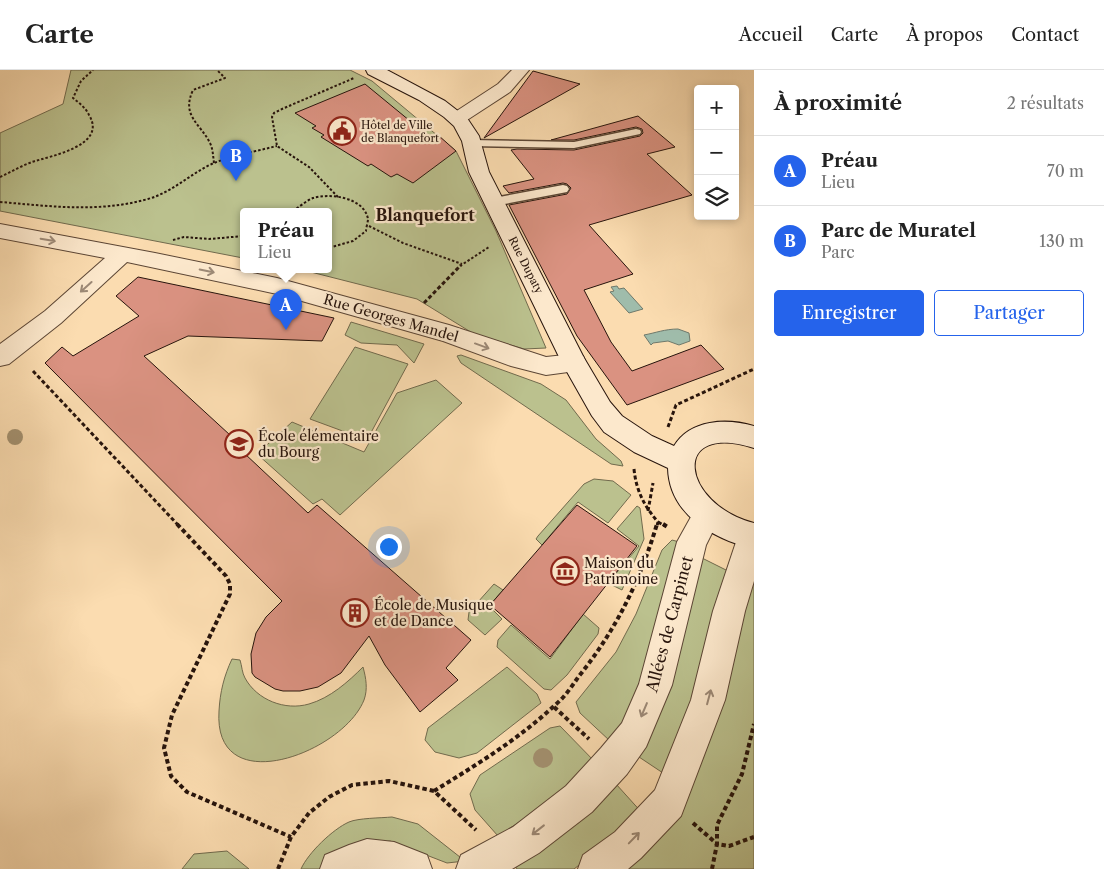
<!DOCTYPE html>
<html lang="fr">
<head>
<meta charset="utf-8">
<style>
	:root { --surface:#fff; --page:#f6f6f6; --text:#222; --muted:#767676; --line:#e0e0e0; --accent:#2563eb }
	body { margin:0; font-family:"Libre Caslon Text",serif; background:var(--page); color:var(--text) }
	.controls { position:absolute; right:15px; top:15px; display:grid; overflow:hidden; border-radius:5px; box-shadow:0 2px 8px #0003 }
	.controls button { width:45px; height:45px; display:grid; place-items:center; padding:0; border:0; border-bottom:1px solid var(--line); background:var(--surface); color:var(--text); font:25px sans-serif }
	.you { position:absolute; left:388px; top:476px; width:18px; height:18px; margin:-12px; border:4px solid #fff; border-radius:50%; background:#1a73e8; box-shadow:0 0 0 8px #1a73e833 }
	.badge { display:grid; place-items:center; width:32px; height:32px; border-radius:50%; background:var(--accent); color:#fff; font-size:16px; font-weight:700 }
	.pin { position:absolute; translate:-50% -41px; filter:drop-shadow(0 1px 2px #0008) }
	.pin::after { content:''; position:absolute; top:26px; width:18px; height:15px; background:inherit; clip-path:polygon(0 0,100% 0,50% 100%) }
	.popup { position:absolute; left:240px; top:138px; width:92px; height:65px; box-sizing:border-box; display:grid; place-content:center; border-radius:5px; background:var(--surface); filter:drop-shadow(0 1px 4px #0005); font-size:16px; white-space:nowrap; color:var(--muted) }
	.popup b { font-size:19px; color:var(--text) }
	.popup::after { content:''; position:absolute; left:50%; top:100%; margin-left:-10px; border:10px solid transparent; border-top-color:var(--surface) }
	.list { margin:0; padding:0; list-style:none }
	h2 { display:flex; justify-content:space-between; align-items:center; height:65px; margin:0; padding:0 20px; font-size:21px }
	h2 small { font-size:16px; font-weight:400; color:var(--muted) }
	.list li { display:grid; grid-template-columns:32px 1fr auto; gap:15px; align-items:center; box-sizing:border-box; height:70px; padding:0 20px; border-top:1px solid var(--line) }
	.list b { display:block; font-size:19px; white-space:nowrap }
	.list p { margin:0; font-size:16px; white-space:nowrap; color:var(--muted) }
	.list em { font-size:16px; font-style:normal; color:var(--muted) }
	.actions { display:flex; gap:10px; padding:15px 20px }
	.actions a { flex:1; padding:11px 0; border:1px solid var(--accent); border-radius:5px; text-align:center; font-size:18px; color:var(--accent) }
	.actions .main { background:var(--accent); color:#fff }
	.icon { flex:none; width:28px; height:28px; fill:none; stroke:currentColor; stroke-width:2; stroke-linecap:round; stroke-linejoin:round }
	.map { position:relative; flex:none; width:754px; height:799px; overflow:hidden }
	header { display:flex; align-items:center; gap:30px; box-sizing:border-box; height:70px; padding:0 25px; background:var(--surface); border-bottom:1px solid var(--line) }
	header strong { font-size:24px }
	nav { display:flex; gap:28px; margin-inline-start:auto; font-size:18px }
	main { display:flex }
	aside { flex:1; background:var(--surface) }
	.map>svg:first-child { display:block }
</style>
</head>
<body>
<header>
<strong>Carte</strong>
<nav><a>Accueil</a><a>Carte</a><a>À propos</a><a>Contact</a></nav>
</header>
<main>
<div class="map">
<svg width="754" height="799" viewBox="0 0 754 799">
	<rect width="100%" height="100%" fill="#fbdcb0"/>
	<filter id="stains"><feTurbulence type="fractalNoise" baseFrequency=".004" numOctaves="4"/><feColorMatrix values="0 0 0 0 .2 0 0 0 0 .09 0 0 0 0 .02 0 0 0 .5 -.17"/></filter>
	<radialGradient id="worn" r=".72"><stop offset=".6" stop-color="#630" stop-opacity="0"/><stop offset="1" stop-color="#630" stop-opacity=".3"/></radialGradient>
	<g fill="#bbc18e" stroke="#716a4d">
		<polygon points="71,0 350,0 372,11 456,81 496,161 546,278 524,279 474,264 417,229 299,199 328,199 328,141 244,141 243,188 0,141 0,63 63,34"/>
		<polygon points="351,252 424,274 414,293 397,275 361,273 345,265"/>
		<polygon points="355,277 408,294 367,370 310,349"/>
		<polygon points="461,285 541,314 566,330 596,369 621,391 623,396 611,394 461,293 457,286"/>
		<polygon points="436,310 462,333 340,445 322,429 313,434 257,384 292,352 364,382 397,323"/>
		<polygon points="594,409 613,411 631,425 608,453 578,432 542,475 536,469 538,466 584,414"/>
		<polygon points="637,436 640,438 644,469 622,520 608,513 639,476 617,459"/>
		<polygon points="672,470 683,473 640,623 620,664 610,671 580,643 576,632 616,582 636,544 662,480"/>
		<polygon points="700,487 728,501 698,632 666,705 636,685"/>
		<polygon points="754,500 754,799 628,799 656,772 663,762"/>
		<polygon points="494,514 503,520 489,536 502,549 485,565 468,550 469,542"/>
		<polygon points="583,544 599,558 598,564 567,605 551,620 544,619 497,577 498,570 511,555 550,589"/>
		<path d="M232 589 240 590C242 596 242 603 245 608 257 630 285 641 309 634 330 628 348 612 363 597 366 608 368 619 364 630 343 683 213 732 219 641 220 622 224 606 232 589Z"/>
		<polygon points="507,597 537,624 541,633 477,683 459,688 435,682 425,670 428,658"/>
		<polygon points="560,656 597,694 542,737 498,766 475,740 470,724 480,705 550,658"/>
		<polygon points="616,714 644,745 574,799 517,799 515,796"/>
		<path d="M392 747 418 754 465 791 447 793 390 771 364 775 323 799H301C308 783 333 759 349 752 358 748 381 748 392 747Z"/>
		<polygon points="227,781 249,799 182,799 194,784"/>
	</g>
	<g fill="#9fbcab" stroke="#6f796b">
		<polygon points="617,216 619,219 624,218 643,239 629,243 610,222 614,221 611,217"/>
		<path d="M678 259 689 263 690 271 679 275 668 271 653 273 651 275 644 265C655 263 665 259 678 259Z"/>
	</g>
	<g fill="#da9281" stroke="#27140c">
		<polygon points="533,1 580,14 484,68"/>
		<polygon points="365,14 432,69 438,65 456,81 413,113 397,104 391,107 371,94 368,96 321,67 324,65 312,58 316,56 295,43"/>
		<polygon points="638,46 675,77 647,84 692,125 589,155 633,204 584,220 611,272 632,301 701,275 724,299 627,335 577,266 509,135 567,124 571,118 567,114 563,113 509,123 503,116 534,109 511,80 517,79 574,80 640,66 643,63 642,59 636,57 574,70 551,70"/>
		<polygon points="138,207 334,248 322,271 188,266 144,286 230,365 228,368 308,443 317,435 471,570 446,598 458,610 420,642 385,595 369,566 341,603 318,617 300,621 283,621 275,619 255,607 252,603 251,584 256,563 266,547 282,531 45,293 62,277 73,286 139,246 116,226"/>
		<polygon points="577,435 637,476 550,587 490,535"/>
	</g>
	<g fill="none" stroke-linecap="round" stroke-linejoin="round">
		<defs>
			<g id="lane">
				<polygon points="636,59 640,60 641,62 640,64 574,78 472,76 467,73 472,70 574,72"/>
				<polygon points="563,115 567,116 569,119 567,122 494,136 488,132 494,128"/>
			</g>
			<g id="street">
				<polygon points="512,0 529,0 510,22 464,52 458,53 452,52 449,48 452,44 498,14"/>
				<polygon points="0,154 155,183 277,208 449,255 546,287 574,284 583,286 586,293 583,300 546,305 511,296 443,271 277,224 127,192 61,253 9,294 0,296 0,274 45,241 105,188 0,168"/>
				<polygon points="707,432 717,436 721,445 706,475 672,615 646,677 627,704 592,742 539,783 512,799 456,799 461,785 513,757 566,716 601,678 622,653 639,614 677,472 697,436"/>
				<polygon points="754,453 754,511 745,541 725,630 681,746 641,788 628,799 578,799 583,785 615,762 655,720 691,630 713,541 738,466 743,457"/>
				<polygon points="367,769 394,772 427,785 432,799 320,799 325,785 349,775"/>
			</g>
			<path id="secondary" d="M366 0H387L445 31 467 48 479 66 489 102 584 288 610 332 622 346 652 366 674 376C690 349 727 348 754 356V378C669 351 681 434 754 453V479C714 469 669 445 668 398L634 382 604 362 592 346 562 293 469 102 462 71 454 56 444 47 419 30 368 4Z"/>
		</defs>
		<use href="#lane" stroke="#5c4635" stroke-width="3"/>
		<use href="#street" stroke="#5c4635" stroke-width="2"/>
		<use href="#secondary" stroke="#27140c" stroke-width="2"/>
		<g stroke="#27140c" stroke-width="2" stroke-dasharray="2.5 2" stroke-linecap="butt">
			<path d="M214 93C213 86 213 79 210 73 200 53 181 46 193 20L225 8 217 0"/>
			<path d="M0 107C11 102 21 96 32 92 50 86 108 76 89 45 86 38 79 33 73 28L81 11 93 0"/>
			<polyline points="338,127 309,97 277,76 272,47 274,43 282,39 354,8"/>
			<path d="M0 132C50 136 98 143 148 129 173 122 191 103 214 93 234 85 257 81 277 76"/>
			<path d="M293 141C299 137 306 131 313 128 330 123 364 127 368 149 368 152 366 158 366 161L353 171 328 178"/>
			<polyline points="369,156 403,173 462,194"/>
			<polyline points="173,170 184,167 209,169 244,166"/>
			<polyline points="460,196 489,177"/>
		</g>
		<g stroke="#27140c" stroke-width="3" stroke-dasharray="4 2.5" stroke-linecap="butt">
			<polyline points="424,233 461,195"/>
			<polyline points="33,301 179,456"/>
			<polyline points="668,357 676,335 754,299"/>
			<path d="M634 399C636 420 644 436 658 452L657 456"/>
			<polyline points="648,441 653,413"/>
			<polyline points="658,452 665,456"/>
		</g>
		<g stroke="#27140c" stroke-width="4" stroke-dasharray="4.5 3" stroke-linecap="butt">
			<polyline points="177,454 226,506 230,514 230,524 172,645 164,678 171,706 187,722 291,767"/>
			<polyline points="663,454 669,458"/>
			<polyline points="554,637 589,669"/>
			<path d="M434 721C476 695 519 669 555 635 565 627 572 616 579 606 616 560 640 511 657 454"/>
			<polyline points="693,753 717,774 717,755 742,704 754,654"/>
			<polyline points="278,799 291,767 309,743 329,727 352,715 389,711 434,721 476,760"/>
			<polyline points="712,799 717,774 729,776 754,767"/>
		</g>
		<use href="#lane" fill="#fce8cc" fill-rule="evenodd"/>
		<use href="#street" fill="#fce8cc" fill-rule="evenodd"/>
		<use href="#secondary" fill="#fce8cc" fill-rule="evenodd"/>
	</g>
	<g fill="#a3906f">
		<circle cx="15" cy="367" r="8"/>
		<circle cx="543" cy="688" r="10"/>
	</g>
	<defs><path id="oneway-shaft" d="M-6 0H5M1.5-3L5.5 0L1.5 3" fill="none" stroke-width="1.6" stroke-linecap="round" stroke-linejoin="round" transform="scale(1.25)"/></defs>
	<g stroke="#9c8976">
		<use href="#oneway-shaft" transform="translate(48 170) rotate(10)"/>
		<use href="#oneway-shaft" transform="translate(207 201) rotate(12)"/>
		<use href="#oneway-shaft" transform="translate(86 217) rotate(138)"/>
		<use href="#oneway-shaft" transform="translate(482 276) rotate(20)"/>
		<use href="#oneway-shaft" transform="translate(709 627) rotate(-75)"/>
		<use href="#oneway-shaft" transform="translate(644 640) rotate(113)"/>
		<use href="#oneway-shaft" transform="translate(538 760) rotate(142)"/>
		<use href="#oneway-shaft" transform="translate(634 768) rotate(-46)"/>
	</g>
	<defs>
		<symbol id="civic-ring" viewBox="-11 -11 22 22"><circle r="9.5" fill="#fce8cc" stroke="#8f2418" stroke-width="1.5"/><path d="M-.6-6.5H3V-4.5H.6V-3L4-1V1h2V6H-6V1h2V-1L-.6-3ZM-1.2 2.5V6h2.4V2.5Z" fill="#8f2418"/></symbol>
		<symbol id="school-ring" viewBox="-11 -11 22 22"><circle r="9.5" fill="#fce8cc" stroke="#8f2418" stroke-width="1.5"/><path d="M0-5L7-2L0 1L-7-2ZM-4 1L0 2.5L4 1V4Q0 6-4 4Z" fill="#8f2418"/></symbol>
		<symbol id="museum-ring" viewBox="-11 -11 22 22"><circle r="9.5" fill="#fce8cc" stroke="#8f2418" stroke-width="1.5"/><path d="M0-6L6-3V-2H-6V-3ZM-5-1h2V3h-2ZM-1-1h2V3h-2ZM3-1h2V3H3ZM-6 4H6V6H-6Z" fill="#8f2418"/></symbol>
		<symbol id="building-ring" viewBox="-11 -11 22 22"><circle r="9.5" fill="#fce8cc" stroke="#8f2418" stroke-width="1.5"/><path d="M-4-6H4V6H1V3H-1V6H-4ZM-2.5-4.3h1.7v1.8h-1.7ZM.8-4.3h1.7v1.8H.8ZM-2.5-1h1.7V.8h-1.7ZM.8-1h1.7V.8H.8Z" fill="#8f2418"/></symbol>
	</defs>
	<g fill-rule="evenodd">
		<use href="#civic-ring" x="326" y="45" width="32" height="32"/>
		<use href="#school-ring" x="223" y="358" width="32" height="32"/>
		<use href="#museum-ring" x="549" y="485" width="32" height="32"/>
		<use href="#building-ring" x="339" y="527" width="32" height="32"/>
	</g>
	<g text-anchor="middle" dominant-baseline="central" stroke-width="4.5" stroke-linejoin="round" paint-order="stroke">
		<g font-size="11" fill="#27140c" stroke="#fce8cc" text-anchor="start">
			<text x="361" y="55">Hôtel de Ville<tspan x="361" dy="13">de Blanquefort</tspan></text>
		</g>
		<g font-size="11" fill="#27140c" stroke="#fce8cc">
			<text transform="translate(526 195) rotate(63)">Rue Dupaty</text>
		</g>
		<g font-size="14" fill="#27140c" stroke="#fce8cc">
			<text transform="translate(391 248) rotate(16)">Rue Georges Mandel</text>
		</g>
		<g font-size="14" fill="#27140c" stroke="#fce8cc" text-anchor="start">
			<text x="258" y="366">École élémentaire<tspan x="258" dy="16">du Bourg</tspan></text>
			<text x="584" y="493">Maison du<tspan x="584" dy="16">Patrimoine</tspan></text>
			<text x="374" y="535">École de Musique<tspan x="374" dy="16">et de Dance</tspan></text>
		</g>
		<g font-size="16" font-weight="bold" fill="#27140c" stroke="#fce8cc">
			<text x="425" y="145">Blanquefort</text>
		</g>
		<g font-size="16" fill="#27140c" stroke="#fce8cc">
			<text transform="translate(669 554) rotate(-75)">Allées de Carpinet</text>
		</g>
	</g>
	<rect width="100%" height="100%" filter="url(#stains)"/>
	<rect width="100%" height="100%" fill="url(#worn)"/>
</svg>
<div class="controls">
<button>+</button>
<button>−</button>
<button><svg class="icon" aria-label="layers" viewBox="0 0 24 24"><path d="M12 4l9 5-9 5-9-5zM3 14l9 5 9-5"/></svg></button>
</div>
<div class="you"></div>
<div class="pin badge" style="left:286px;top:260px">A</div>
<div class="popup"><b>Préau</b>Lieu</div>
<div class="pin badge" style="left:236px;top:111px">B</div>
</div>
<aside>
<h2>À proximité<small>2 résultats</small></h2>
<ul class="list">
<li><span class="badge">A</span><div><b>Préau</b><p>Lieu</p></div><em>70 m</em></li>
<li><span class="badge">B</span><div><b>Parc de Muratel</b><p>Parc</p></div><em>130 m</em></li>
</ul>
<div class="actions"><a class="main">Enregistrer</a><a>Partager</a></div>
</aside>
</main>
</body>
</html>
